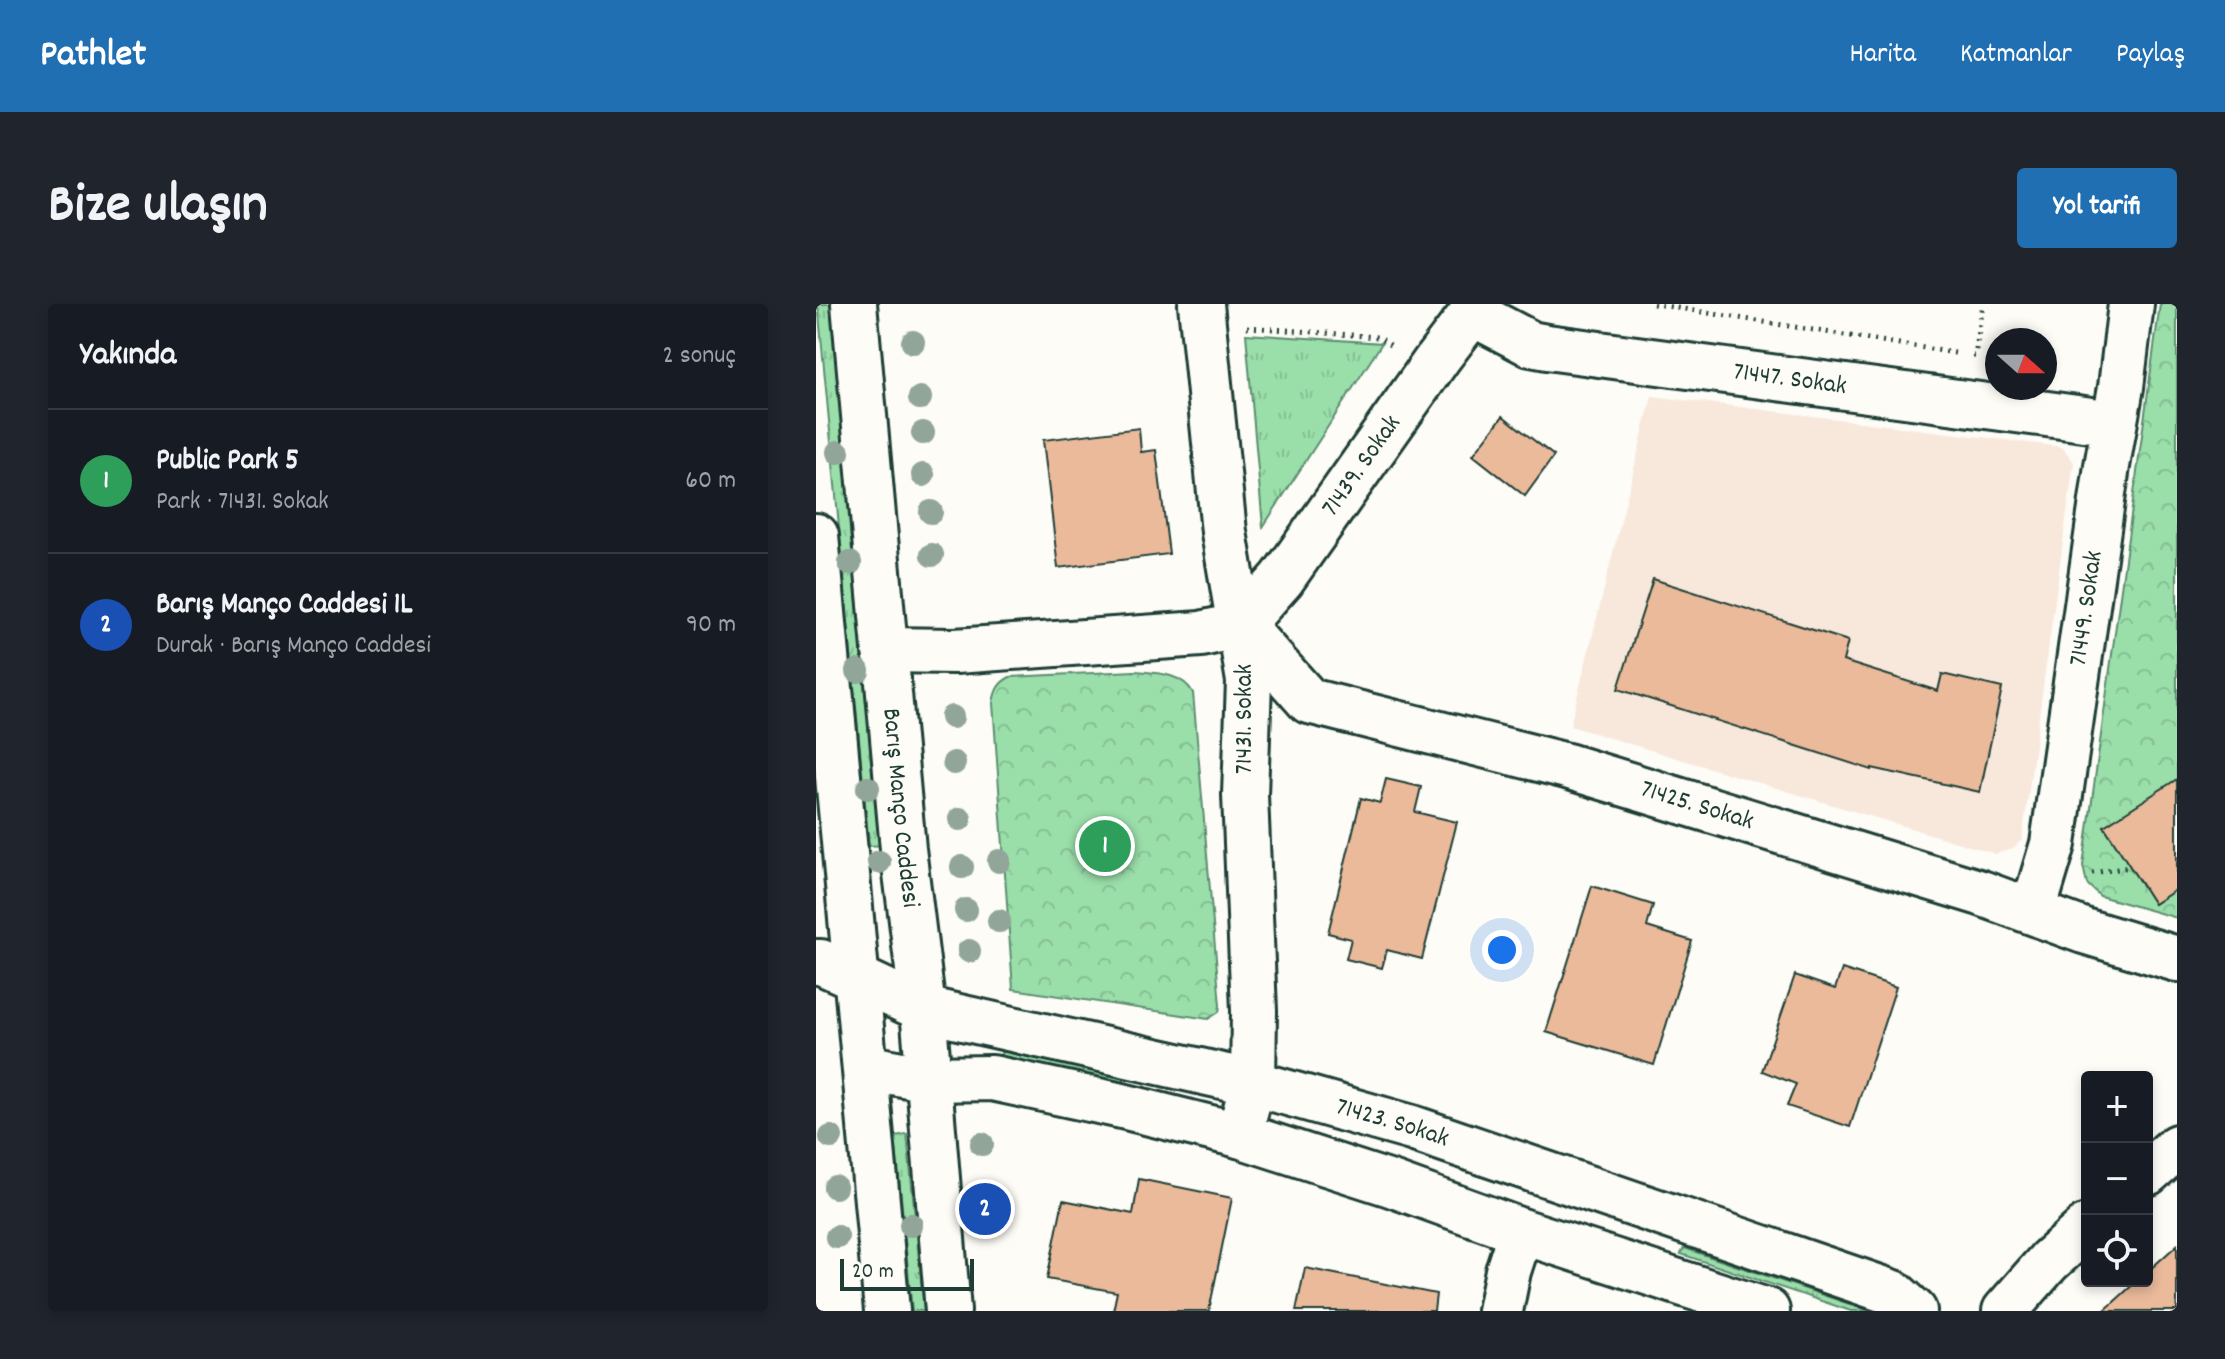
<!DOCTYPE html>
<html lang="tr">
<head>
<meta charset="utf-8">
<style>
	:root { --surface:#171b24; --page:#20242c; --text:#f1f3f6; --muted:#9ea1a6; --line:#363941; --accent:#1f6fb2 }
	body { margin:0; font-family:Dekko,sans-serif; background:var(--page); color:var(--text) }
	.controls { position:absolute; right:24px; bottom:24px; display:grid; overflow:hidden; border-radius:8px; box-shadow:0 4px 12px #0003 }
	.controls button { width:72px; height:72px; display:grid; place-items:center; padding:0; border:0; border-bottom:2px solid var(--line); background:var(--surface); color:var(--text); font:40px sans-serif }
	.compass { position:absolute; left:1169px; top:24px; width:72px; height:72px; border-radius:50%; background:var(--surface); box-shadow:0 4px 12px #0003; rotate:111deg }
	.scale { position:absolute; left:24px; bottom:20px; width:134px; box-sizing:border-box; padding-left:8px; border:4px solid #1f3d34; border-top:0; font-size:22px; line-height:28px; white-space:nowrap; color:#1f3d34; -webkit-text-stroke:6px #fdfcf7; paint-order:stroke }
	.you { position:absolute; left:686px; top:646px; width:28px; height:28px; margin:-20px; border:6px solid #fff; border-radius:50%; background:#1a73e8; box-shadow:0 0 0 12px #1a73e833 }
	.badge { display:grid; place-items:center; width:52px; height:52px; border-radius:50%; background:var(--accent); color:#fff; font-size:26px; font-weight:700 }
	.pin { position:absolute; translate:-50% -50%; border:4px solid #fff; box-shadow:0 2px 8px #0006 }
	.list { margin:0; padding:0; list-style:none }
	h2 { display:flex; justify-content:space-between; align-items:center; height:104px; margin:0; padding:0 32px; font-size:34px }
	h2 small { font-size:26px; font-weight:400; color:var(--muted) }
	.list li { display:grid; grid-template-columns:52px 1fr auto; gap:24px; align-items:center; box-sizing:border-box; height:144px; padding:0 32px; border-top:2px solid var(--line) }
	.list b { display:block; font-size:30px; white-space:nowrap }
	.list p { margin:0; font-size:26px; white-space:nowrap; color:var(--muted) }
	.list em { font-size:26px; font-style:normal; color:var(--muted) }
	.icon { flex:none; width:44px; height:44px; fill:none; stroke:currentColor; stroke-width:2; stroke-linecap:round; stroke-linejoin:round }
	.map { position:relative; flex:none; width:1361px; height:1007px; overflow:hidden; border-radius:8px }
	header { display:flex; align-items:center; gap:48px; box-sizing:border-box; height:112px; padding:0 40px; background:var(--accent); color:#fff }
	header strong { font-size:38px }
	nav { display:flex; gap:44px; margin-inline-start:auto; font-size:28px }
	.intro { display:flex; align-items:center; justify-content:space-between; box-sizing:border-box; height:192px; padding:0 48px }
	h1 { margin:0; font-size:56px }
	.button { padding:20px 36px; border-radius:8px; background:var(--accent); color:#fff; font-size:28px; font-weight:700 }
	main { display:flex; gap:48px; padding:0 48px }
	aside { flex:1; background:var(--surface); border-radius:8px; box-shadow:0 4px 12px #0003 }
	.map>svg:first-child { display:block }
</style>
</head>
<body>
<header>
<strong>Pathlet</strong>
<nav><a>Harita</a><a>Katmanlar</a><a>Paylaş</a></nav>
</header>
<div class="intro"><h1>Bize ulaşın</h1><a class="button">Yol tarifi</a></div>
<main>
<aside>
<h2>Yakında<small>2 sonuç</small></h2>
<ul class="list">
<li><span class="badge" style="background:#2e9e5b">1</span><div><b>Public Park 5</b><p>Park · 71431. Sokak</p></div><em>60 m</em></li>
<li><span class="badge" style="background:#1a4fb4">2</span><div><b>Barış Manço Caddesi 1L</b><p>Durak · Barış Manço Caddesi</p></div><em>90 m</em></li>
</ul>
</aside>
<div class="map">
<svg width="1361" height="1007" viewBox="0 0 1361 1007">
	<defs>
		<pattern id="grass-tufts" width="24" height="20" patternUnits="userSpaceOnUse" patternTransform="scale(2)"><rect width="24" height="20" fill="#9adeaa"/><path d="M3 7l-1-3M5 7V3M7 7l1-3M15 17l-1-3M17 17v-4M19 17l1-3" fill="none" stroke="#84bf93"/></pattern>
		<pattern id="park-crowns" width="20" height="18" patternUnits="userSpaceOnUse" patternTransform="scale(2)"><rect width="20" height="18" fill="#9adeaa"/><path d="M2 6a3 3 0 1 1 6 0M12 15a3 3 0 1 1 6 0" fill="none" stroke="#84bf93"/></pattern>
	</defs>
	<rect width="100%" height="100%" fill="#fdfcf7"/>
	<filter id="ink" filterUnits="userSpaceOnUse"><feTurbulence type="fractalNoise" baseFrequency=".0125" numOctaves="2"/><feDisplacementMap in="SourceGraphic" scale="16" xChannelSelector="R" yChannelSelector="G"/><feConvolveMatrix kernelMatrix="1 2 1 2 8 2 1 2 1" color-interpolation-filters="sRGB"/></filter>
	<g filter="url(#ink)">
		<polygon fill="#f8e8db" points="836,92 1246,143 1258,158 1206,536 1196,545 1180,550 754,422"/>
		<g fill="url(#grass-tufts)" stroke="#5c8e6f" stroke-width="2">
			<polygon points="2,0 15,0 42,308 67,541 53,542"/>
			<polygon points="430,30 566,39 447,223"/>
			<polygon points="191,747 309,770 307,779 190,756 184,752 185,749"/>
			<polygon points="91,830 108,1007 96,1007 79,832"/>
			<polygon points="868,944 1054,1007 1035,1007 865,950"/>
		</g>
		<g fill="url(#park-crowns)" stroke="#5c8e6f" stroke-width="2">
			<polygon points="1344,0 1361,0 1361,614 1284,592 1271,580 1267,562"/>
			<path d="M319 367C340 369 367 369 377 389L404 701 403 708 392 715 197 685 177 399C179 387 182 379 194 373Z"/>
		</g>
		<g fill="#ebba9b" stroke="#1f3d34" stroke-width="2">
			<polygon points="687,112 738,152 709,192 657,151"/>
			<polygon points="323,124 325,148 340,146 353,250 242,264 227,136"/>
			<polygon points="837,275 1032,337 1027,357 1122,387 1126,370 1186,384 1164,488 1056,464 1056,466 802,385"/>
			<polygon points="570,475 605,483 599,508 641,518 606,655 571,646 566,664 530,655 535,635 512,629 545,494 564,499"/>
			<polygon points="1361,475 1361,585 1338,600 1288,522"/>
			<polygon points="776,582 837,601 831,623 876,637 838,761 730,728"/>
			<polygon points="1026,665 1080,683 1034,823 971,802 980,780 946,767 979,671 1019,685"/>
			<polygon points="323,875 416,894 393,1007 297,1007 301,988 231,975 247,896 317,910"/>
			<polygon points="1361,941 1361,1007 1288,1007 1321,977 1331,977 1331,968"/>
			<polygon points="489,964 620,990 618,1007 480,1007"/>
		</g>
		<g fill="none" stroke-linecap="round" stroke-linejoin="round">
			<defs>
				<g id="street">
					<polyline points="385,0 408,228 433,377 429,491 438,707 437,779 423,831"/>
					<path id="s1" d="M656 9 715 40 731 43 1298 119"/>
					<path id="s2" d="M425 321 493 397 751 462 1165 589 1268 627 1361 655"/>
					<path id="s3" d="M425 321 466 275 622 54 663 0"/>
					<polyline points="69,346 139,347 385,330 425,321"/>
					<path id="s4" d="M1217 607 1237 540 1291 162 1305 83 1315 0"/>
					<polyline points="0,658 5,658 41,674"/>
					<polyline points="1331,869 1361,843"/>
					<polyline points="684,1007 692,967 705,927"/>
					<polyline points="1189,1007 1233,957 1271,923"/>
				</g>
				<g id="secondary">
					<path id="s5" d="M38 0 87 545 107 705 132 1007"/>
					<path d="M0 232C22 491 47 749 71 1007"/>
					<path id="s6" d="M41 674 107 705 437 779 596 824 1078 989 1098 1007"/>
					<polyline points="49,763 113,775 176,774 306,802 423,831 575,880 705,927 951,1007"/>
				</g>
			</defs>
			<use href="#street" stroke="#1f3d34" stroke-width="50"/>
			<use href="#secondary" stroke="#1f3d34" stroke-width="50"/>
			<g stroke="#1f3d34" stroke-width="5" stroke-dasharray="2 6" stroke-linecap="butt">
				<polyline points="837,0 1139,49"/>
				<polyline points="431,23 562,33 577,43"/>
				<polyline points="1157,52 1159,52 1167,0"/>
				<polyline points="1276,569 1314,563"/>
			</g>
			<use href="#street" stroke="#fdfcf7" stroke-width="44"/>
			<use href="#secondary" stroke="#fdfcf7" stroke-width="44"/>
		</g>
		<g fill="#91a599">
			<circle cx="97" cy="38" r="12"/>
			<circle cx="104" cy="94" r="12"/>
			<circle cx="107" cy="129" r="12"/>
			<circle cx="22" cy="148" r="12"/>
			<circle cx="107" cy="171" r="12"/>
			<circle cx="115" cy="208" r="12"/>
			<circle cx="116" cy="251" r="12"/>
			<circle cx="34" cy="259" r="12"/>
			<circle cx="42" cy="367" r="12"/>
			<circle cx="136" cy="413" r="12"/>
			<circle cx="138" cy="459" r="12"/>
			<circle cx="52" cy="484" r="12"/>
			<circle cx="144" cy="515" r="12"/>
			<circle cx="183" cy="557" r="12"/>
			<circle cx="63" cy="558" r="12"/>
			<circle cx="146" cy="563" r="12"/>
			<circle cx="150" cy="606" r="12"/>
			<circle cx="183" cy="617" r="12"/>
			<circle cx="153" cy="647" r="12"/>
			<circle cx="15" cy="833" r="12"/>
			<circle cx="166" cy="840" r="12"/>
			<circle cx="19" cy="883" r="12"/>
			<circle cx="95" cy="921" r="12"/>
			<circle cx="21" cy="933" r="12"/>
		</g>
	</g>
	<g text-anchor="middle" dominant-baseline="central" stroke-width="8" stroke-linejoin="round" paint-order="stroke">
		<g font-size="26" fill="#1f3d34" stroke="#fdfcf7">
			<text stroke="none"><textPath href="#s1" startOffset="328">71447. Sokak</textPath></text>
			<text stroke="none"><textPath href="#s3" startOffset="200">71439. Sokak</textPath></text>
			<text stroke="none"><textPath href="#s4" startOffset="308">71449. Sokak</textPath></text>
			<text transform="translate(429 415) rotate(-90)">71431. Sokak</text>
			<text stroke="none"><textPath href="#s2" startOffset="504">71425. Sokak</textPath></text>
			<text stroke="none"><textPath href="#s5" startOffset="506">Barış Manço Caddesi</textPath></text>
			<text stroke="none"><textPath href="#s6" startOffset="556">71423. Sokak</textPath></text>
		</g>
	</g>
</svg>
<div class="controls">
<button>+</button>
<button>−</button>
<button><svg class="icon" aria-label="locate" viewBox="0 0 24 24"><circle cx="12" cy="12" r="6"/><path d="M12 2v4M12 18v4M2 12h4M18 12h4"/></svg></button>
</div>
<svg class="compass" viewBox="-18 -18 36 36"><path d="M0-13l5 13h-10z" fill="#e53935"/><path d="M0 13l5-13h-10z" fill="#9ea1a6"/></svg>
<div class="scale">20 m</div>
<div class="you"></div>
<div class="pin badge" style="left:289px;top:542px;background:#2e9e5b">1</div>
<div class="pin badge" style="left:169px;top:905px;background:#1a4fb4">2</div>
</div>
</main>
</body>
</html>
